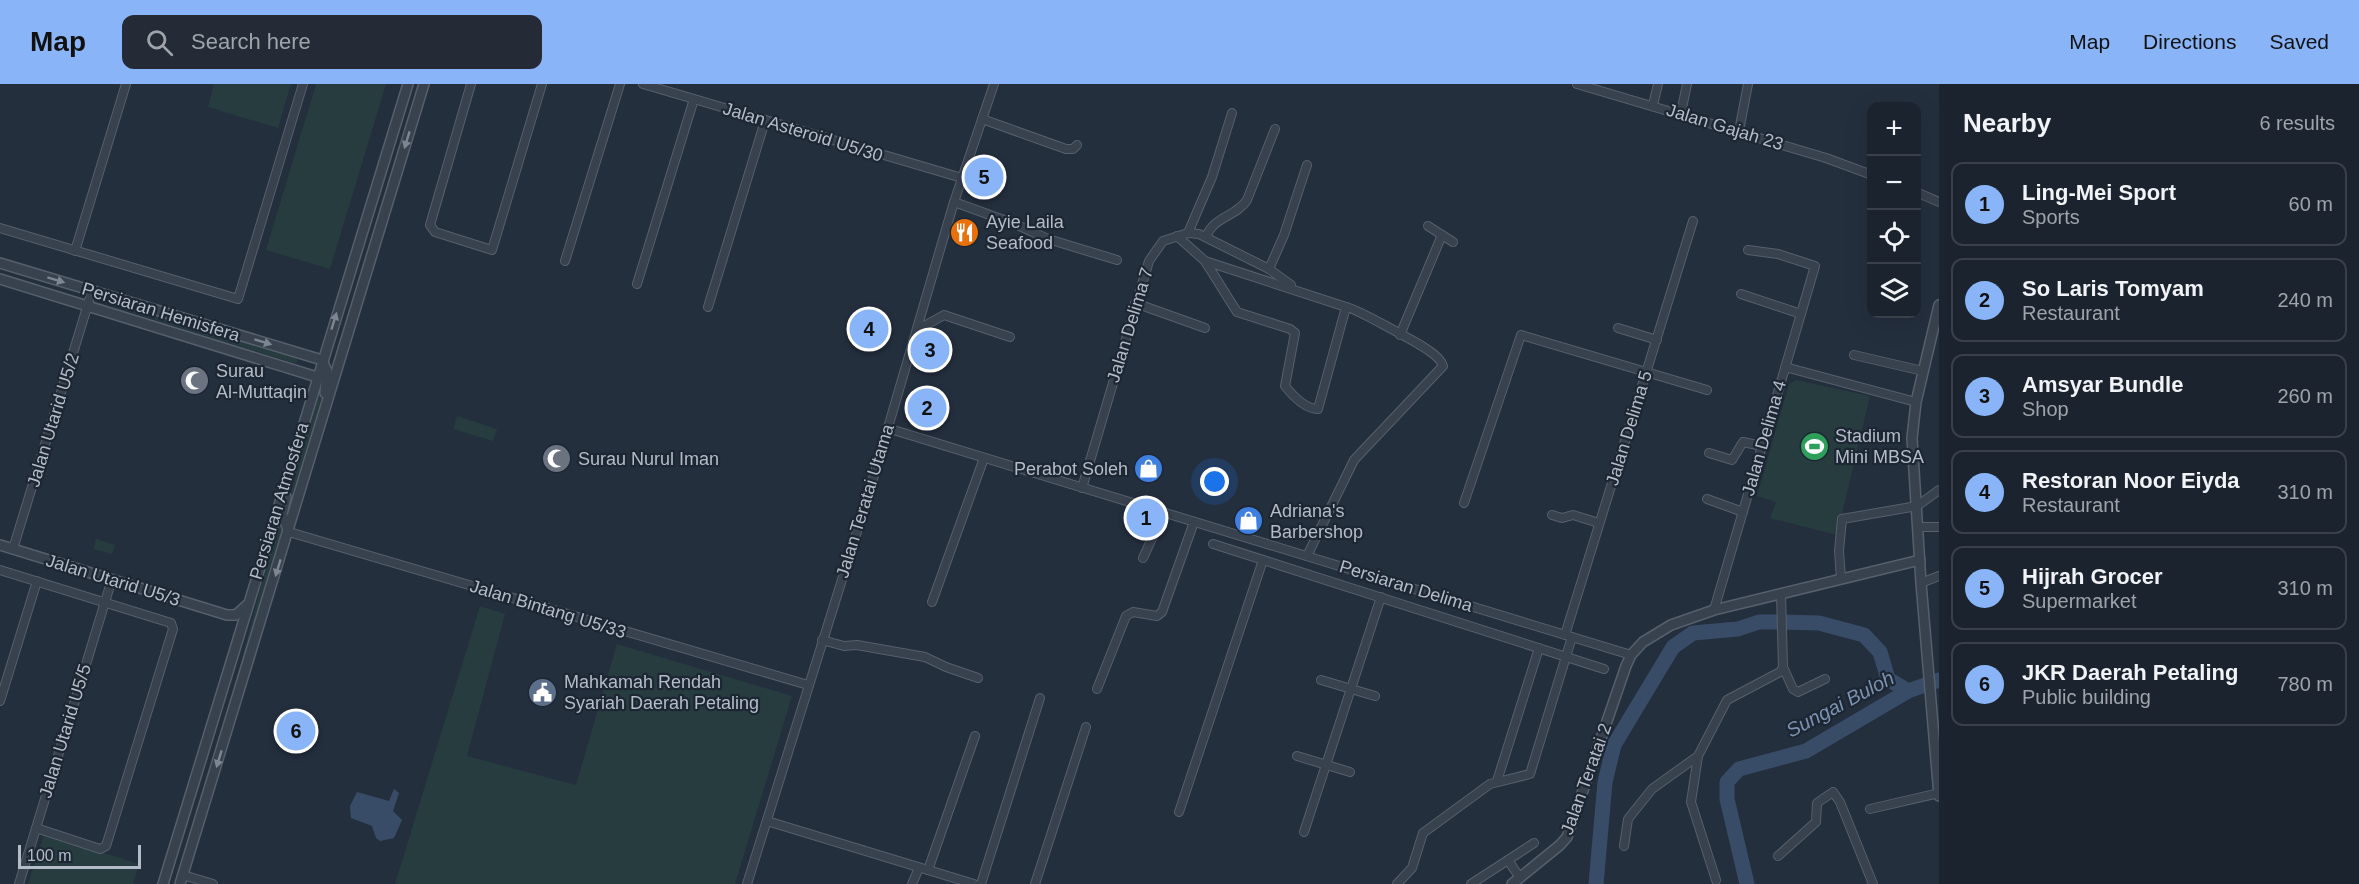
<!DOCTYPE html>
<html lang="en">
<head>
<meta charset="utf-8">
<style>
	:root { --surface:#1b232e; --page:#242b36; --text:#f1f3f6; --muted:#a0a4aa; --line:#39404a; --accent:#8ab4f8 }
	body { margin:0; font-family:Arial,sans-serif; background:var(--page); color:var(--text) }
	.controls { position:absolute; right:18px; top:18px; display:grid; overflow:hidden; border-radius:12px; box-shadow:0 6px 24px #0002 }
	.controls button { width:54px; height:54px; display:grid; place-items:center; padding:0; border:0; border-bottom:2px solid var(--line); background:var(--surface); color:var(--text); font:30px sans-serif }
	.scale { position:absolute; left:18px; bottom:15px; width:123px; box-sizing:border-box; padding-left:6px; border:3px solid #b4bcc9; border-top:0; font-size:16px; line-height:21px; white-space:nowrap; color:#b4bcc9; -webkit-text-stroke:4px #1d2633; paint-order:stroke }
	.you { position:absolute; left:1215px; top:398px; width:21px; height:21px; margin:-15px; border:4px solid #fff; border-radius:50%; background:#1a73e8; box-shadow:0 0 0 9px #1a73e833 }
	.badge { display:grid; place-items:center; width:39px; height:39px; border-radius:50%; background:var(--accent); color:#111; font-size:20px; font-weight:700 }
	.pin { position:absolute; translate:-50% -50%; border:3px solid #fff; box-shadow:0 2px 6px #0006 }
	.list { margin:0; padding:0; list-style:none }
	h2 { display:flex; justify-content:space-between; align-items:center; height:78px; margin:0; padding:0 24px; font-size:26px }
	h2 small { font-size:20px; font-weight:400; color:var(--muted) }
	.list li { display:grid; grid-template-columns:39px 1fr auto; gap:18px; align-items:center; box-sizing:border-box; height:84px; margin:0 12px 12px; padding:0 12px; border:2px solid var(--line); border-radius:12px }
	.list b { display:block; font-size:22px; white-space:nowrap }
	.list p { margin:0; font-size:20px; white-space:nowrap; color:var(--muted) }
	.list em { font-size:20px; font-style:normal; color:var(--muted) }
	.icon { flex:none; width:33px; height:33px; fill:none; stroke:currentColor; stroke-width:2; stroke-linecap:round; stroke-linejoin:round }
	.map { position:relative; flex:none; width:1939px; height:800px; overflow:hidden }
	header { display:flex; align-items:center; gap:36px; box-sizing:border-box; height:84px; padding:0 30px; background:var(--accent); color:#111 }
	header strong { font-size:28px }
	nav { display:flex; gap:33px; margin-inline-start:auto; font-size:21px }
	.search { width:420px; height:54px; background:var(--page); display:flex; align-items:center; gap:15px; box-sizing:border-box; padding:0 21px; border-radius:12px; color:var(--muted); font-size:22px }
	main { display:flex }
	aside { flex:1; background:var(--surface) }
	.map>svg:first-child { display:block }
</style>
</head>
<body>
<header>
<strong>Map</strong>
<div class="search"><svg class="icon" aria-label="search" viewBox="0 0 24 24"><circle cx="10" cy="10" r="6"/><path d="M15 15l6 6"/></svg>Search here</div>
<nav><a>Map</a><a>Directions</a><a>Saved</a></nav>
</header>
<main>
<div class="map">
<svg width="1939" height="800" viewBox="0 0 1939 800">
	<rect width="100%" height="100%" fill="#242f3e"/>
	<g fill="#263c3f">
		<polygon points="214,0 291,0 278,44 208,23"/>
		<polygon points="316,0 386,0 330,185 266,166"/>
		<polygon points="113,217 296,273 298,277 294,279 111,222 110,219"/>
		<polygon points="1796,296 1870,312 1837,451 1770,434 1776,418 1757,412 1789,300"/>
		<path d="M319 311 323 314 288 432 286 427C297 389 304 350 316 312Z"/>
		<polygon points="457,332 497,345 493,357 453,345"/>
		<path d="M280 435 284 441 234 603C250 547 263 491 280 435Z"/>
		<polygon points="96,455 115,461 112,470 93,465"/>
		<polygon points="480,522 505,530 467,672 576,701 617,560 792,612 735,800 395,800"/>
		<polygon points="44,750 139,780 133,800 28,800"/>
	</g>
	<polygon fill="#394c67" points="394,705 399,709 393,727 402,736 394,754 380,757 376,754 372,742 351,734 350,722 357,708 389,717"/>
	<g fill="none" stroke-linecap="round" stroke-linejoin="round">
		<g stroke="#394c67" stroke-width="15">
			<polyline points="1596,800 1605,698 1614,661 1673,563 1693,549 1738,545 1759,538 1779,538 1819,539 1864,551 1880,568 1888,595 1908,607"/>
			<polyline points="1747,800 1727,715 1727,698 1739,685 1806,667 1908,607 1939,596"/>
		</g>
		<defs>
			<g id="minor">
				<polyline points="471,0 430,141 435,148 492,166 542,0"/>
				<polyline points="643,0 962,94"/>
				<polyline points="1577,0 1826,74 1872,91"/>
				<polyline points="1653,21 1658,0"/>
				<polyline points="1681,29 1687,0"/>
				<polyline points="982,35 1066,65 1073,65 1077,61"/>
				<polyline points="1739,47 1748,0"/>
				<polyline points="1916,108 1939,118"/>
				<polyline points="954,118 1015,140 1048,155 1117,176"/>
				<polyline points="1428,142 1453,158"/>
				<polyline points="0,144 238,215 303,0"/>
				<polyline points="1188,149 1212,93 1232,29"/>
				<path d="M1177 152 1205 177 1237 228 1290 245 1295 249 1285 302C1293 312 1305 325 1318 325L1346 223 1205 177"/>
				<path d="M1206 153C1214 132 1236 133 1247 116L1275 45"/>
				<polyline points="75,167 126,0"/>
				<polyline points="565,177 620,0"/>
				<polyline points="1269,185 1284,151 1307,81"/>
				<polyline points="637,200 694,15"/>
				<polyline points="1741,210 1801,230"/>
				<polyline points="1135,219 1205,244"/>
				<polyline points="708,223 765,37"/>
				<polyline points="1618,244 1657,256"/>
				<polyline points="917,246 944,231 1010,253"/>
				<polyline points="1400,251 1442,151"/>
				<polyline points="1854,271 1923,287"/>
				<polyline points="1785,283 1916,318"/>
				<polyline points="887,344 1631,571"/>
				<polyline points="1709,369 1732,376 1743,358 1762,362"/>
				<polyline points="1082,404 1149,177 1163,157 1188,149 1199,150 1269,185 1291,201"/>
				<polyline points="1707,415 1743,428"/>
				<polyline points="1464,419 1521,251 1707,306"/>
				<polyline points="1552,431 1562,434 1573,431 1599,439"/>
				<polyline points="1918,443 1939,443"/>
				<polyline points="289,448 808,601"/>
				<polyline points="1213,460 1604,585"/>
				<polyline points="13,465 92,207"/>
				<path d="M1307 472 1354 376 1443 282C1441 275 1434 270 1428 266 1418 259 1351 222 1346 223"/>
				<polyline points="1143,474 1164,428"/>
				<polyline points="0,486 171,539 173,545 106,762 100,765 36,744"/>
				<polyline points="1841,495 1839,467 1842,435 1917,422 1939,406"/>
				<polyline points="1921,499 1939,492"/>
				<polyline points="932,518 984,374"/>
				<polyline points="1714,526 1815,182 1778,170 1748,166"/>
				<polyline points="1565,551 1693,137"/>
				<polyline points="822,556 844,562 857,561 925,573 946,583 978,594"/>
				<polyline points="1783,583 1793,605 1798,608 1825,595"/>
				<polyline points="1321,596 1375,612"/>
				<polyline points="1097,605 1126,532 1133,528 1157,532 1162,528 1194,438"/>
				<polyline points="0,617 37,497"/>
				<polyline points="1297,672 1350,688"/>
				<polyline points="1698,672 1691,718 1716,796"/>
				<polyline points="1497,697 1539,564"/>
				<polyline points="1870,725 1939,709"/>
				<polyline points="1179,728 1263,476"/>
				<polyline points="767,737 974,800"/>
				<polyline points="1304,748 1381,513"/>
				<polyline points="1624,762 1628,735 1652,705 1698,672 1727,616 1780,588 1783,583 1781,510"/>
				<polyline points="1778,772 1816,738 1817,719 1833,708 1840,718 1873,800"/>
				<polyline points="1508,776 1534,759"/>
				<polyline points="928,786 975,652"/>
				<polyline points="183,791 213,800"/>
				<polyline points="19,800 112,495"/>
				<polyline points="747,800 865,422 954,118 994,0"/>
				<polyline points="912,800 919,784"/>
				<polyline points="981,800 1040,614"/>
				<polyline points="1035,800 1086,643"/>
				<polyline points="1397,800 1412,784 1423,749 1490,700 1530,690 1572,553"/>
				<polyline points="1471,800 1508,776 1520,794"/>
			</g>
			<g id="tertiary">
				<polyline points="0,179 322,276 327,287 325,309"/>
				<polyline points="0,195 317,293"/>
				<polyline points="1939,221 1916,318 1912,354 1921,499 1939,712"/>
				<polyline points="286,413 282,430 289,448"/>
				<polyline points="0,461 227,531 236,531 247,521"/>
				<polyline points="163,800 408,0"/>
				<polyline points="180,800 424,0"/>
				<polyline points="1512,800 1560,761 1567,753 1626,582 1631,571 1643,558 1671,541 1714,526 1920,476"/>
			</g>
		</defs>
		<use href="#minor" stroke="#565f6c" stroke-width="10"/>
		<use href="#tertiary" stroke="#565f6c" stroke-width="12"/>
		<use href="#minor" stroke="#38414e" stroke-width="8"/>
		<use href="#tertiary" stroke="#38414e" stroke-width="9"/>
	</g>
	<defs><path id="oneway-solid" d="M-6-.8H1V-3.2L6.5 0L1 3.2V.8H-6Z" transform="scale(1.5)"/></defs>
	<g fill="#7c8592">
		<use href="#oneway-solid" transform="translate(407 56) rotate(107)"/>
		<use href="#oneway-solid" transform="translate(56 196) rotate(17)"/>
		<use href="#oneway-solid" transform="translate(334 237) rotate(-73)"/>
		<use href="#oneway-solid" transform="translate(263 258) rotate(17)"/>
		<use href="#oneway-solid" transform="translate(278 484) rotate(107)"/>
		<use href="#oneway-solid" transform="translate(219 675) rotate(107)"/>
	</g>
	<defs>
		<symbol id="restaurant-disc" viewBox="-11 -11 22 22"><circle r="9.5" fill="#e8710a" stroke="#1d2633"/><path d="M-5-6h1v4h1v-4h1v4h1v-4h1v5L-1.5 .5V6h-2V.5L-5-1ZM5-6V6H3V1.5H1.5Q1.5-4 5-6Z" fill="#fff"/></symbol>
		<symbol id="mosque-disc" viewBox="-11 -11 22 22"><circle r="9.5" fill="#6b7280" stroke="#1d2633"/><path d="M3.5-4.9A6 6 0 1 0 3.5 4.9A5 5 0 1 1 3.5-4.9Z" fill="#fff"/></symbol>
		<symbol id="stadium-disc" viewBox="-11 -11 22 22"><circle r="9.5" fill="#2e9e5b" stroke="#1d2633"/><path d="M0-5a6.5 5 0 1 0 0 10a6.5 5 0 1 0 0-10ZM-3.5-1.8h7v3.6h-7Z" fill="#fff"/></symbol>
		<symbol id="shop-disc" viewBox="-11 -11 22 22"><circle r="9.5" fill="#3f7fe0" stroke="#1d2633"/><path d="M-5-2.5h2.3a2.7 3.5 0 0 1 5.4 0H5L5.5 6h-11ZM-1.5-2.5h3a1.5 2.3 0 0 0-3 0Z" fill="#fff"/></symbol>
		<symbol id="civic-disc" viewBox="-11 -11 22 22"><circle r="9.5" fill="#5c6f8a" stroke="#1d2633"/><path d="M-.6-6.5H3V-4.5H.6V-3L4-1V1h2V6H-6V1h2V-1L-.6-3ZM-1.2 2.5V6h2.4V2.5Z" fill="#fff"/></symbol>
	</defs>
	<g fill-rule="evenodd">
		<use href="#restaurant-disc" x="948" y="132" width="33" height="33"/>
		<use href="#mosque-disc" x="178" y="280" width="33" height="33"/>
		<use href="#stadium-disc" x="1798" y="346" width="33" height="33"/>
		<use href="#mosque-disc" x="540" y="358" width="33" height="33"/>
		<use href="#shop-disc" x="1132" y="368" width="33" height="33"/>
		<use href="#shop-disc" x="1232" y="420" width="33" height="33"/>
		<use href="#civic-disc" x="526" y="592" width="33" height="33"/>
	</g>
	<g text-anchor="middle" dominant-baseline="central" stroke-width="4.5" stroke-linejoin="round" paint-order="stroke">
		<g font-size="18" fill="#b4bcc9" stroke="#1d2633">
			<text transform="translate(1725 43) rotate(17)">Jalan Gajah 23</text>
			<text transform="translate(803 48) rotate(17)">Jalan Asteroid U5/30</text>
			<text transform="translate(161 228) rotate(17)">Persiaran Hemisfera</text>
			<text transform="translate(1130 241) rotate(-73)">Jalan Delima 7</text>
			<text transform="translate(53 336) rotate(-73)">Jalan Utarid U5/2</text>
			<text transform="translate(1629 344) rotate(-73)">Jalan Delima 5</text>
			<text transform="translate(1764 354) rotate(-74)">Jalan Delima 4</text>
			<text transform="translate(279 417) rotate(-73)">Persiaran Atmosfera</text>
			<text transform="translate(865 417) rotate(-73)">Jalan Teratai Utama</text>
			<text transform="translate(113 496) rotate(17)">Jalan Utarid U5/3</text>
			<text transform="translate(1406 502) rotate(17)">Persiaran Delima</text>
			<text transform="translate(548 525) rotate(17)">Jalan Bintang U5/33</text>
			<text transform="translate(65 647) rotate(-73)">Jalan Utarid U5/5</text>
			<text transform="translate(1586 695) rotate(-70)">Jalan Teratai 2</text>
		</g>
		<g font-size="18" fill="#b4bcc9" stroke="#1d2633" text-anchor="start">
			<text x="986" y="138">Ayie Laila<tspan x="986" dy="21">Seafood</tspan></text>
			<text x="216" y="287">Surau<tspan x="216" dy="21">Al-Muttaqin</tspan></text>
			<text x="1835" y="352">Stadium<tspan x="1835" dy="21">Mini MBSA</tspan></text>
			<text x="578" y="375">Surau Nurul Iman</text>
			<text x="1128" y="385" text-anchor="end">Perabot Soleh</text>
			<text x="1270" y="427">Adriana's<tspan x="1270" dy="21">Barbershop</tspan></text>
			<text x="564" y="598">Mahkamah Rendah<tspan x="564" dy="21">Syariah Daerah Petaling</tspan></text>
		</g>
		<g font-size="20" font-style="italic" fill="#7c92b1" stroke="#1d2633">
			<text transform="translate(1840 620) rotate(-28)">Sungai Buloh</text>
		</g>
	</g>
</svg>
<div class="controls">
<button>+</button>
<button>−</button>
<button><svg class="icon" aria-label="locate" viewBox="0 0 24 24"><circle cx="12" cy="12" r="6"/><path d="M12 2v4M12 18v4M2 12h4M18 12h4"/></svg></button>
<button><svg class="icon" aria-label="layers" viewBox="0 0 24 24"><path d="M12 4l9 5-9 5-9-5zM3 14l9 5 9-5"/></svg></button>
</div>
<div class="scale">100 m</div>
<div class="you"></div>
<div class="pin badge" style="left:1146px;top:434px">1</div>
<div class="pin badge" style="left:927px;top:324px">2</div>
<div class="pin badge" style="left:930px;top:266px">3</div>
<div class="pin badge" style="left:869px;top:245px">4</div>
<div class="pin badge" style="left:984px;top:93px">5</div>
<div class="pin badge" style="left:296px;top:647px">6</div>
</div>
<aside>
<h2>Nearby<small>6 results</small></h2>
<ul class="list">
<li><span class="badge">1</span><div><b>Ling-Mei Sport</b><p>Sports</p></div><em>60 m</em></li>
<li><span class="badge">2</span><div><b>So Laris Tomyam</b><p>Restaurant</p></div><em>240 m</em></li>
<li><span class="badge">3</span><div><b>Amsyar Bundle</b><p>Shop</p></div><em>260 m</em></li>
<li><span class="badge">4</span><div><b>Restoran Noor Eiyda</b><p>Restaurant</p></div><em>310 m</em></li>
<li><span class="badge">5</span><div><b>Hijrah Grocer</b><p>Supermarket</p></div><em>310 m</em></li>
<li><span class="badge">6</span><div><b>JKR Daerah Petaling</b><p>Public building</p></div><em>780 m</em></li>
</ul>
</aside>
</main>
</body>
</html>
